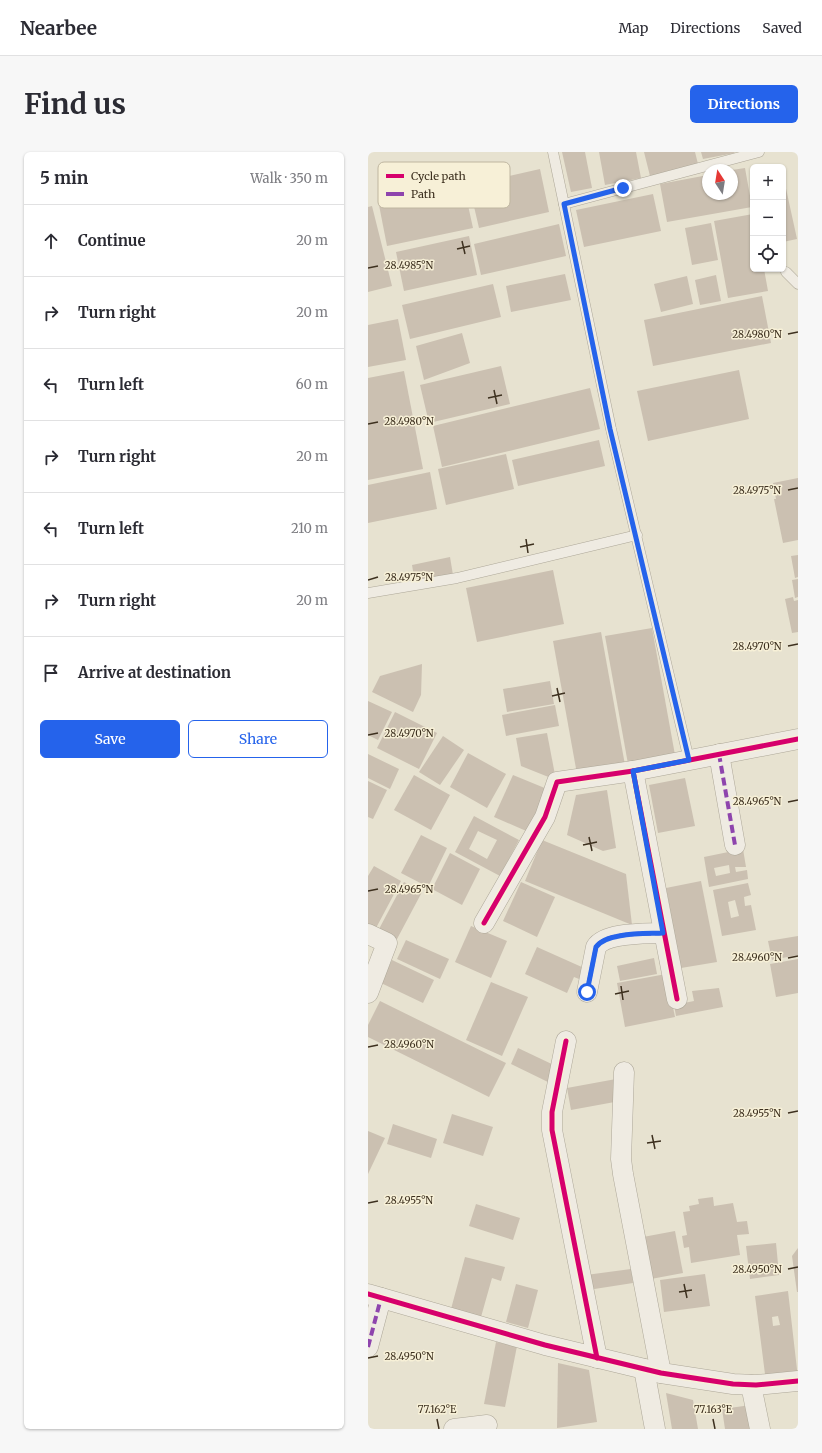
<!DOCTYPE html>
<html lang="en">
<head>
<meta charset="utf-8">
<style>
	:root { --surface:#fff; --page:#f7f7f7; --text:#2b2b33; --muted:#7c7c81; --line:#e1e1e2; --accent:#2563eb }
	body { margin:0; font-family:Merriweather,serif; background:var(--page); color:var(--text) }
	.controls { position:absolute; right:12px; top:12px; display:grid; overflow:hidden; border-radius:6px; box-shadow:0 1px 3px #0004 }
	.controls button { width:36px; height:36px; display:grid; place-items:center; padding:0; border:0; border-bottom:1px solid var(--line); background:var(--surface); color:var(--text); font:20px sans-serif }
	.compass { position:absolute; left:334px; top:12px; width:36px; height:36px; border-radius:50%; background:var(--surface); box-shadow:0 1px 3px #0004; rotate:348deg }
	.stop { position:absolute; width:12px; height:12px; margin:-9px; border:3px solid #2563eb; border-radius:50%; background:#fff }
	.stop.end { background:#2563eb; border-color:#fff; box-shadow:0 1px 4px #0008 }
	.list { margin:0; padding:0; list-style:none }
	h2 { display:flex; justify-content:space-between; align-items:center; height:52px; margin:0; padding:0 16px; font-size:17px }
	h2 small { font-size:13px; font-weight:400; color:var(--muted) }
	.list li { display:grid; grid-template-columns:26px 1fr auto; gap:12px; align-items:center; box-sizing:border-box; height:72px; padding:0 16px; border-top:1px solid var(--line) }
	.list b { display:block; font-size:15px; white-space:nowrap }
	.list em { font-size:13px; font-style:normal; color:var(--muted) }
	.actions { display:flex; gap:8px; padding:12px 16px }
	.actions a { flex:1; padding:9px 0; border:1px solid var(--accent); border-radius:6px; text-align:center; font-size:14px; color:var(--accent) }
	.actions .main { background:var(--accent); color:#fff }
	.icon { flex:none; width:22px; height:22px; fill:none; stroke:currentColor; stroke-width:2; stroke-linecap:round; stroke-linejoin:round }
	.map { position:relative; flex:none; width:430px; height:1277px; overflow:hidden; border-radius:6px }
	header { display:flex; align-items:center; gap:24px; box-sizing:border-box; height:56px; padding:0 20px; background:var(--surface); border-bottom:1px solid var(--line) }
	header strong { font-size:19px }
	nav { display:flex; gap:22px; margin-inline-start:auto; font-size:14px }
	.intro { display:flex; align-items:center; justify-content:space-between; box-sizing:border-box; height:96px; padding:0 24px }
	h1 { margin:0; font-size:28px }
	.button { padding:10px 18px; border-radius:6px; background:var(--accent); color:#fff; font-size:14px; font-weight:700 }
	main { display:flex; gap:24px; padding:0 24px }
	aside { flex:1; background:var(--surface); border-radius:6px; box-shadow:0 1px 3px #0004 }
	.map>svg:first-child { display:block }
</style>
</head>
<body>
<header>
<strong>Nearbee</strong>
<nav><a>Map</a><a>Directions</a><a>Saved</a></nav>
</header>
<div class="intro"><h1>Find us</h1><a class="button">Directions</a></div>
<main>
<aside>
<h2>5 min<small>Walk · 350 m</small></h2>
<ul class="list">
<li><svg class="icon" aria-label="ahead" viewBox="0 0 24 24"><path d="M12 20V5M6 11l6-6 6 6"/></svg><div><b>Continue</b></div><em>20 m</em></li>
<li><svg class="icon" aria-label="right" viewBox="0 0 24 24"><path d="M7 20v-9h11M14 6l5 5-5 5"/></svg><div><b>Turn right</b></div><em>20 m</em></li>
<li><svg class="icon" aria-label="left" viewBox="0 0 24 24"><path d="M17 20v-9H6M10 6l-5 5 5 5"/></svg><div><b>Turn left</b></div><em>60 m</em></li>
<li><svg class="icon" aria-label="right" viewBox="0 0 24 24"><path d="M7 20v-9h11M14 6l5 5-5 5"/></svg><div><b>Turn right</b></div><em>20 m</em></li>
<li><svg class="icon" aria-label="left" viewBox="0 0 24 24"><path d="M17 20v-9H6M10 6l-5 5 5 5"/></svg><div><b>Turn left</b></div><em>210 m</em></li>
<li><svg class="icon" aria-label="right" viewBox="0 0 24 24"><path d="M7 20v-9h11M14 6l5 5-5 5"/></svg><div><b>Turn right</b></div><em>20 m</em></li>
<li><svg class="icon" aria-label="arrive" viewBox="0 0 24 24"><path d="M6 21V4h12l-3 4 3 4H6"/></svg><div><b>Arrive at destination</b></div></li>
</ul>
<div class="actions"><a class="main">Save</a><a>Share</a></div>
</aside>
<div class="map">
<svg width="430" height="1277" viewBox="0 0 430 1277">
	<rect width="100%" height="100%" fill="#e7e2d0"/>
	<g fill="#cbc0b1" fill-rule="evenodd">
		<polygon points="194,0 217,0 224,36 203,40"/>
		<polygon points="231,0 268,0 273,26 237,33"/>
		<polygon points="276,0 327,0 330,12 282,24"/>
		<polygon points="333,0 366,0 367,1 335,7"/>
		<polygon points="377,16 384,55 299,70 292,32 340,23 340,42 364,42 364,18"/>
		<polygon points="172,17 181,60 111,76 101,33"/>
		<polygon points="415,23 429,87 415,90"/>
		<polygon points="96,35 105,76 19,94 11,53"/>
		<polygon points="285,42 293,79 216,95 208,58"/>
		<polygon points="4,54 24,134 0,140 0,55"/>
		<polygon points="385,62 385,117 396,117 400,139 360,146 346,69"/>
		<polygon points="343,71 350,108 324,113 317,76"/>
		<polygon points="191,72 198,104 113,123 106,92"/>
		<polygon points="101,84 109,123 36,139 28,100"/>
		<polygon points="197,122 203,148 143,160 138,134"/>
		<polygon points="348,123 353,149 332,153 327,128"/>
		<polygon points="319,124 325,152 293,160 286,132"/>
		<polygon points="125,132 133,165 42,187 34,153"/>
		<polygon points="394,144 403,191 285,214 276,168"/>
		<polygon points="30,167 38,208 0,215 0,173"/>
		<polygon points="94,181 102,211 56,228 48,194"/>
		<polygon points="133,214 142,252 61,271 52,233"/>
		<polygon points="371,218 381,267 280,289 269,239"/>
		<polygon points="36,219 55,317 0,328 0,226"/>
		<polygon points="222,236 232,277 74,315 65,274"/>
		<polygon points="231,288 237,314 150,334 144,308"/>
		<polygon points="138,302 146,337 78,353 70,317"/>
		<polygon points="62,320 69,357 0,371 0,333"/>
		<polygon points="430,326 430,388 415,391 406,347 408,347 405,331"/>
		<polygon points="430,403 430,425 427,426 423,404"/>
		<polygon points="82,405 85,423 47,430 44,413"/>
		<polygon points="185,418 196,472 109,490 98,436"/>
		<polygon points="430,427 430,445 427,446 424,428"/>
		<polygon points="425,445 426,449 430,448 430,480 424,481 417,447"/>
		<polygon points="284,476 307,603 260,612 237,484"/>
		<polygon points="233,480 257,613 209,622 185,489"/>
		<polygon points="54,512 53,543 45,560 4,540 12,524"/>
		<polygon points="182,529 186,552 139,560 135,537"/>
		<polygon points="0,549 24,560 10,588 0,583"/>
		<polygon points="187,553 191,574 138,584 134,563"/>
		<polygon points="27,560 69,581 51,617 9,596"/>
		<polygon points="179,581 188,628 153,614 148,586"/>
		<polygon points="75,584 96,598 72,633 51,620"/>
		<polygon points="100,601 138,622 119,656 82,635"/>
		<polygon points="0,602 31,617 22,637 0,626"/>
		<polygon points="46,623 82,643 63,678 26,658"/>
		<polygon points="145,623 184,639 165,682 126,665"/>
		<polygon points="317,626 327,674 290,681 281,633"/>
		<polygon points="0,629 19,638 5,667 0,665"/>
		<polygon points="239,638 248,696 235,699 199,683 208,643"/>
		<path d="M106 664 151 688 132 724 87 700ZM110 679 129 688 119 707 101 697Z"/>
		<polygon points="53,683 79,696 60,735 33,721"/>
		<polygon points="174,688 258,722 264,773 157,729"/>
		<path d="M375 697 378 715H367L368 720 379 718 380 727 341 735 336 705ZM361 713 362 721 348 724 346 716Z"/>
		<polygon points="82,701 112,717 94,753 64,737"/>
		<polygon points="6,714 33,729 8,776 0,772 0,724"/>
		<polygon points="333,729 349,810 313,816 298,736"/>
		<polygon points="36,730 54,740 29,787 11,777"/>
		<polygon points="153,730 187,745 169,785 135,769"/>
		<path d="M380 731 383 743 376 745 377 754 383 753 388 778 354 784 345 738ZM367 748 371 764 363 766 360 750Z"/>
		<polygon points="103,774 139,789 123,826 87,810"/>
		<polygon points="430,784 430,803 404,808 400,789"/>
		<polygon points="38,788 81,807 72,827 29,807"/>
		<polygon points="169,795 216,816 211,827 206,825 199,841 157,822"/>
		<polygon points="286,806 289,822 252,829 249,814"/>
		<polygon points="430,807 430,841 408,845 402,812"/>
		<polygon points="24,808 66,828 55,851 13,831"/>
		<polygon points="298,822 307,865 257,875 249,831"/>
		<polygon points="123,830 160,845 134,904 98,888"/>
		<polygon points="351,836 355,855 308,864 306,853 326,849 324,839"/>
		<polygon points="12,849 138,911 121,945 0,885 0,873"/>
		<polygon points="150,896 190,915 182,931 143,912"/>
		<polygon points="248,927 252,949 203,958 199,936"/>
		<polygon points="84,962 125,975 115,1004 75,991"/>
		<polygon points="25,972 69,987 63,1006 19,992"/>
		<polygon points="0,979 17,986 0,1022"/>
		<polygon points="345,1045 346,1054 365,1051 369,1070 379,1069 381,1082 369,1083 372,1103 323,1111 321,1095 316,1096 314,1084 319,1083 315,1060 322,1059 321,1054 331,1052 330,1047"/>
		<polygon points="108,1052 152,1066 145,1088 101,1074"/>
		<polygon points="307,1079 315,1121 283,1127 275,1085"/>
		<polygon points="408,1091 411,1123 382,1127 378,1094"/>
		<polygon points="430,1096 430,1140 429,1140 424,1104"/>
		<polygon points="97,1105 137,1115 133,1129 124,1126 113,1165 83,1157"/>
		<polygon points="263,1117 265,1131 220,1138 218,1123"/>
		<polygon points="337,1122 342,1154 296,1160 292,1128"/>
		<polygon points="148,1132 170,1138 160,1176 138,1170"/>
		<path d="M420 1139 430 1226 398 1230 387 1144ZM410 1164 412 1173 405 1174 404 1165Z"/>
		<polygon points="128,1190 149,1194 137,1255 116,1252"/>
		<polygon points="190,1211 221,1218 229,1270 189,1276"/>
		<polygon points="298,1241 325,1248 330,1277 304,1277"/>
		<polygon points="383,1253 386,1277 357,1277 354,1257"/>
	</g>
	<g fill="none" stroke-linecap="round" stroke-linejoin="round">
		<defs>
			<g id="lane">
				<polyline points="185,0 243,277 321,608"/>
				<polyline points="196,52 391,0"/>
				<polyline points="418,120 430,132"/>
				<polyline points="0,441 89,426 269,383"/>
			</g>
			<g id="street">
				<polyline points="351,602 367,693"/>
				<polyline points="265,619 309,847"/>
				<polyline points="116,771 177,665 189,630 265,619 430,587"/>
				<polyline points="0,782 19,791 0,841"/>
				<path d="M219 840 228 795C238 780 277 782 295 781"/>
				<polyline points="198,889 184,960 184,978 229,1206"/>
				<polyline points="256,920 253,1007 255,1022 293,1221"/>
				<polyline points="0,1142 177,1193 293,1221 365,1232 388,1233 430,1229"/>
				<polyline points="0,1195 13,1146"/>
				<polyline points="276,1217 287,1277"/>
				<polyline points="383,1233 392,1277"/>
				<polyline points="86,1277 119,1273"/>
			</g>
		</defs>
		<use href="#lane" stroke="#ada798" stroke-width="11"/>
		<use href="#street" stroke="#ada798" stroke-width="21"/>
		<use href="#lane" stroke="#efebe2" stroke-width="10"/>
		<use href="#street" stroke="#efebe2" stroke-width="20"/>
		<g stroke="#8e44ad" stroke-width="4" stroke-dasharray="8 4" stroke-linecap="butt">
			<polyline points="351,602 367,693"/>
			<path d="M219 840 228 795C238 780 277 782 295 781"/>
			<polyline points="0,1195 13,1146"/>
		</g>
		<defs>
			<g id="cycleway">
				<polyline points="265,619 309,847"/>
				<polyline points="116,771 177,665 189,630 265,619 430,587"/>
				<polyline points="198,889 184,960 184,978 229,1206"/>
				<polyline points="0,1142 177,1193 293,1221 365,1232 388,1233 430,1229"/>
			</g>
		</defs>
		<use href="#cycleway" stroke="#f7f0d7" stroke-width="8"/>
		<use href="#cycleway" stroke="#d6006c" stroke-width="5"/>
	</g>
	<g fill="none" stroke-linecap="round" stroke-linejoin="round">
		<path stroke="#2563eb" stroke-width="5" d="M219 840 228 795C238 780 278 782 295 781L265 619 321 608 242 277 196 52 255 36"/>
	</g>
	<path fill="none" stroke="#3d301f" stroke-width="1.5" d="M94 89 97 102M89 97 102 94M0 116 10 114M420 182 430 180M126 238 129 252M120 246 134 243M0 272 10 270M420 338 430 336M158 387 160 401M152 395 166 392M0 428 10 425M420 494 430 492M189 536 192 550M184 544 197 541M0 583 10 581M420 650 430 648M221 685 224 699M215 693 229 690M0 739 10 737M420 806 430 804M253 834 255 848M247 842 261 839M0 895 10 893M420 961 430 959M284 983 287 997M279 991 293 989M0 1051 10 1049M420 1117 430 1115M316 1132 319 1146M311 1140 324 1138M0 1206 10 1204M69 1267 71 1277M345 1267 347 1277"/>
	<rect x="10" y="10" width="132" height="46" rx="6" fill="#f7f0d7" stroke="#bfb6a0" stroke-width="1"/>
	<rect x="18" y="22" width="18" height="4" fill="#d6006c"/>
	<rect x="18" y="40" width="18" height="4" fill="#8e44ad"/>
	<g font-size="11" fill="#3d301f">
		<text x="43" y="28">Cycle path</text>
		<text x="43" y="46">Path</text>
	</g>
	<g font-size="10" text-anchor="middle" fill="#3d301f" stroke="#f7f0d7" stroke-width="3" stroke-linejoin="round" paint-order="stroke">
		<text x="41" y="117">28.4985°N</text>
		<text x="389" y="186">28.4980°N</text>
		<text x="41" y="273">28.4980°N</text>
		<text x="389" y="342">28.4975°N</text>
		<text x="41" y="429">28.4975°N</text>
		<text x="389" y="498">28.4970°N</text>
		<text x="41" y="585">28.4970°N</text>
		<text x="389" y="653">28.4965°N</text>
		<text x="41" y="741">28.4965°N</text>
		<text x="389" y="809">28.4960°N</text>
		<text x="41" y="896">28.4960°N</text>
		<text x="389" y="965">28.4955°N</text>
		<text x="41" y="1052">28.4955°N</text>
		<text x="389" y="1121">28.4950°N</text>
		<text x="41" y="1208">28.4950°N</text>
		<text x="69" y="1261">77.162°E</text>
		<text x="345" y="1261">77.163°E</text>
	</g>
</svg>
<div class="controls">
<button>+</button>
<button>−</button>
<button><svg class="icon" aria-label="locate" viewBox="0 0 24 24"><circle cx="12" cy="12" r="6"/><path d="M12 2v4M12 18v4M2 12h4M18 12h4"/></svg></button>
</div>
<svg class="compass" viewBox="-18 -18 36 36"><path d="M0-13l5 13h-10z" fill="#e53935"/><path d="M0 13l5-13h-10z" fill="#7c7c81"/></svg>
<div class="stop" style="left:219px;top:840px"></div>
<div class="stop end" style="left:255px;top:36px"></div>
</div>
</main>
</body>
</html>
